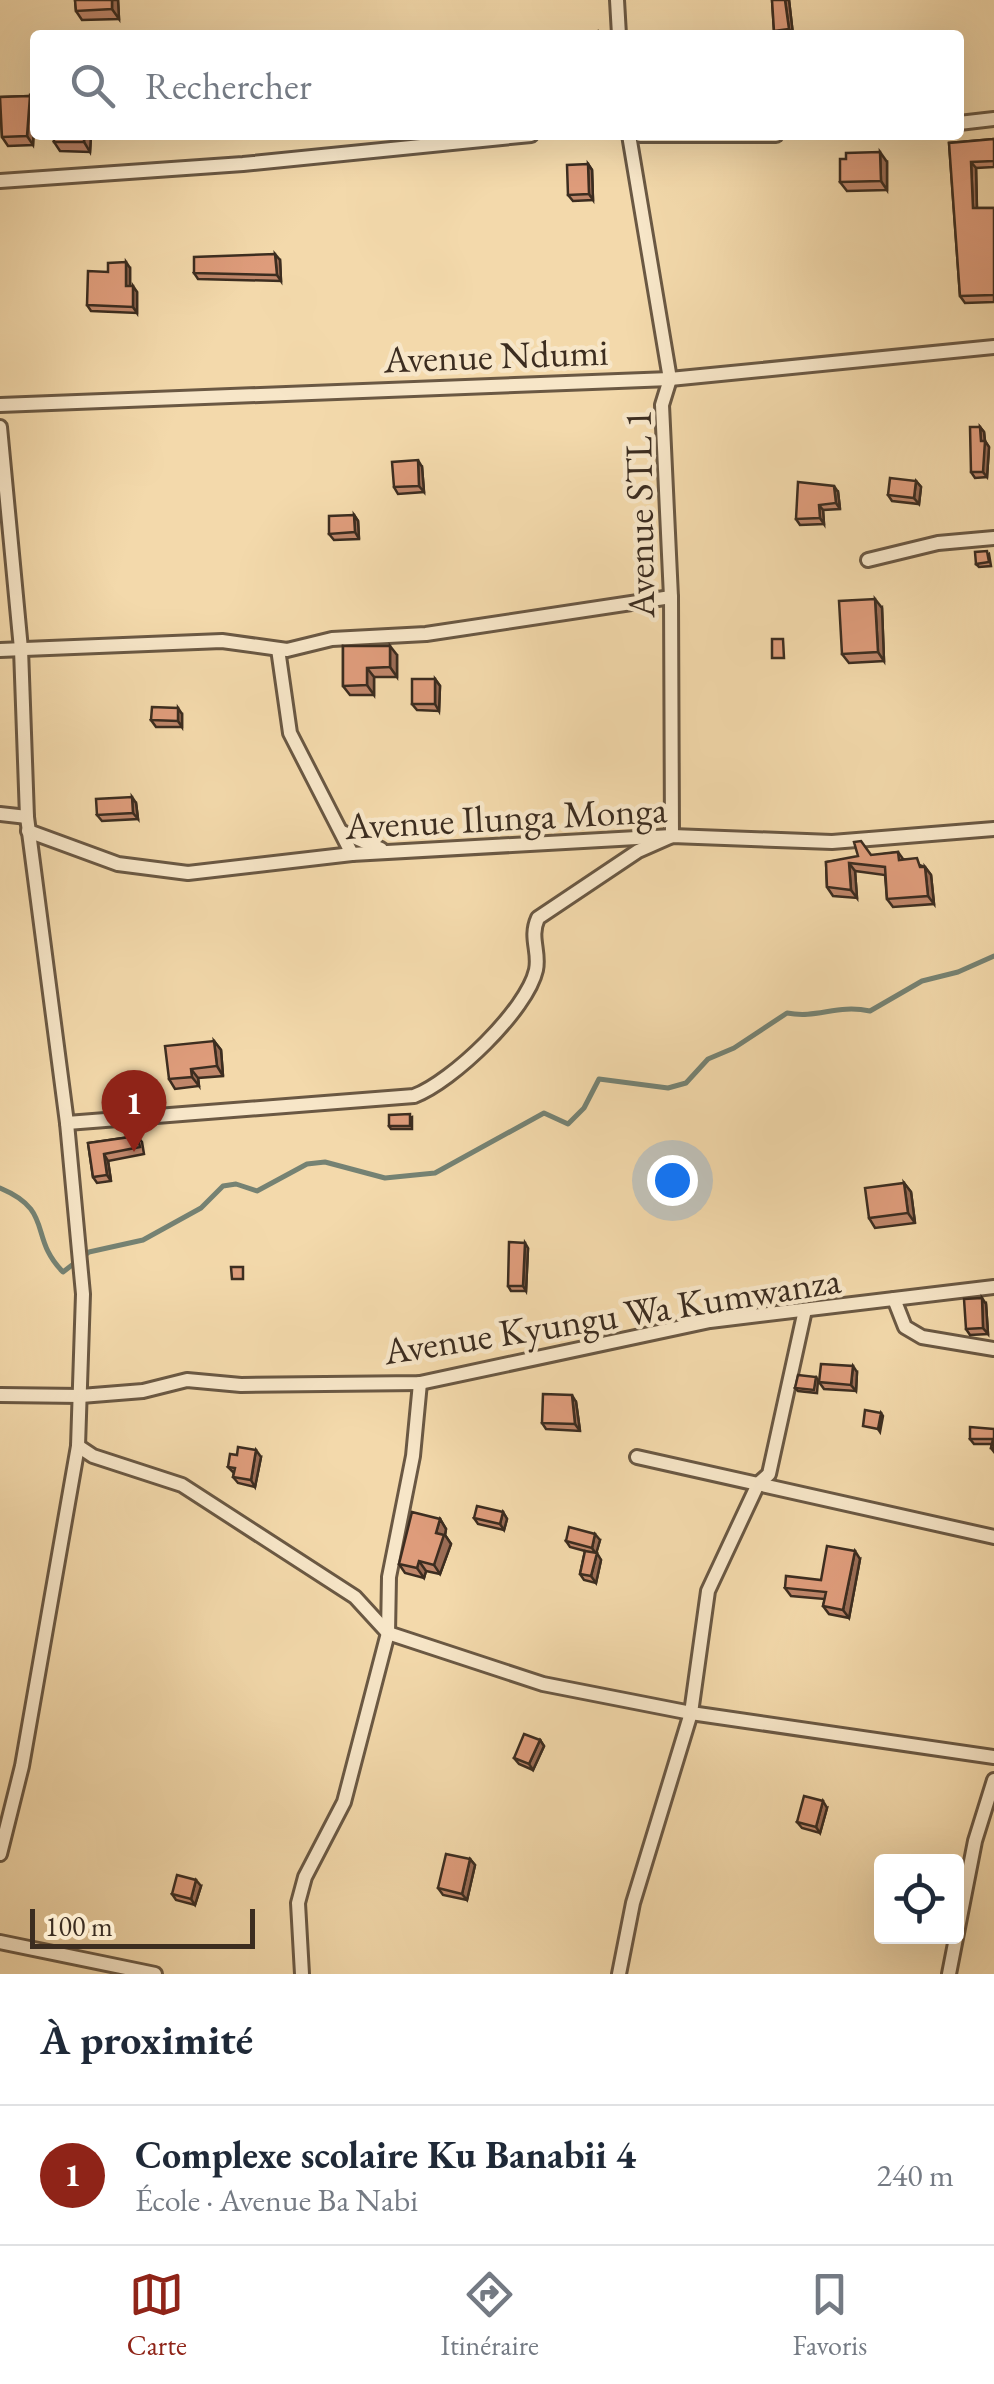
<!DOCTYPE html>
<html lang="fr">
<head>
<meta charset="utf-8">
<style>
	:root { --surface:#fff; --page:#f6f6f7; --text:#1f2937; --muted:#747a83; --line:#e0e1e3; --accent:#8f2418 }
	body { margin:0; font-family:"EB Garamond",serif; background:var(--page); color:var(--text) }
	.controls { position:absolute; right:30px; bottom:30px; display:grid; overflow:hidden; border-radius:10px; box-shadow:0 10px 40px #0002 }
	.controls button { width:90px; height:90px; display:grid; place-items:center; padding:0; border:0; border-bottom:2px solid var(--line); background:var(--surface); color:var(--text); font:50px sans-serif }
	.scale { position:absolute; left:30px; bottom:25px; width:225px; box-sizing:border-box; padding-left:10px; border:5px solid #3c2d20; border-top:0; font-size:28px; line-height:35px; white-space:nowrap; color:#3c2d20; -webkit-text-stroke:8px #f7e6c8; paint-order:stroke }
	.you { position:absolute; left:672px; top:1180px; width:35px; height:35px; margin:-25px; border:8px solid #fff; border-radius:50%; background:#1a73e8; box-shadow:0 0 0 15px #1a73e833 }
	.badge { display:grid; place-items:center; width:65px; height:65px; border-radius:50%; background:var(--accent); color:#fff; font-size:32px; font-weight:700 }
	.pin { position:absolute; translate:-50% -82px; filter:drop-shadow(0 2px 5px #0008) }
	.pin::after { content:''; position:absolute; top:52px; width:35px; height:30px; background:inherit; clip-path:polygon(0 0,100% 0,50% 100%) }
	.list { margin:0; padding:0; list-style:none }
	h2 { display:flex; justify-content:space-between; align-items:center; height:130px; margin:0; padding:0 40px; font-size:42px }
	h2 small { font-size:32px; font-weight:400; color:var(--muted) }
	.list li { display:grid; grid-template-columns:65px 1fr auto; gap:30px; align-items:center; box-sizing:border-box; height:140px; padding:0 40px; border-top:2px solid var(--line) }
	.list b { display:block; font-size:38px; white-space:nowrap }
	.list p { margin:0; font-size:32px; white-space:nowrap; color:var(--muted) }
	.list em { font-size:32px; font-style:normal; color:var(--muted) }
	.icon { flex:none; width:55px; height:55px; fill:none; stroke:currentColor; stroke-width:2; stroke-linecap:round; stroke-linejoin:round }
	.map { position:relative; flex:none; width:994px; height:1974px; overflow:hidden }
	.search { position:absolute; background:var(--surface); box-shadow:0 10px 40px #0002; left:30px; right:30px; top:30px; height:110px; display:flex; align-items:center; gap:25px; box-sizing:border-box; padding:0 35px; border-radius:10px; color:var(--muted); font-size:38px }
	.sheet { height:270px; background:var(--surface) }
	nav { display:flex; justify-content:space-around; align-items:center; box-sizing:border-box; height:140px; border-top:2px solid var(--line); background:var(--surface); font-size:28px; color:var(--muted) }
	nav a { display:grid; justify-items:center; gap:5px }
	nav .on { color:var(--accent) }
	.map>svg:first-child { display:block }
</style>
</head>
<body>
<div class="map">
<svg width="994" height="1974" viewBox="0 0 994 1974">
	<rect width="100%" height="100%" fill="#f3d9ab"/>
	<filter id="stains"><feTurbulence type="fractalNoise" baseFrequency=".002" numOctaves="4"/><feColorMatrix values="0 0 0 0 .2 0 0 0 0 .09 0 0 0 0 .02 0 0 0 .5 -.17"/></filter>
	<radialGradient id="worn" r=".72"><stop offset=".6" stop-color="#630" stop-opacity="0"/><stop offset="1" stop-color="#630" stop-opacity=".3"/></radialGradient>
	<g fill="none" stroke-linecap="round" stroke-linejoin="round">
		<path stroke="#758273" stroke-width="5" d="M0 1188C55 1211 28 1237 63 1272L89 1252 143 1240 201 1208 223 1186 236 1184 257 1191 307 1164 325 1162 385 1178 435 1173 544 1113 568 1124 584 1108 599 1079 668 1088 686 1083 708 1059 734 1048 787 1013C818 1019 836 1004 870 1011L922 981 958 972 994 956"/>
		<defs>
			<g id="minor">
				<polyline points="617,0 619,35"/>
				<polyline points="959,123 994,119"/>
				<polyline points="640,135 776,135"/>
				<polyline points="0,181 243,164 531,135"/>
				<polyline points="0,405 670,379 994,347"/>
				<polyline points="0,427 21,649 27,817 67,1123 83,1294 78,1446 22,1766 0,1854"/>
				<polyline points="868,560 938,543 994,538"/>
				<polyline points="278,649 290,733 352,854"/>
				<polyline points="0,650 222,641 287,650 332,639 426,634 671,597"/>
				<polyline points="0,814 27,817"/>
				<polyline points="28,831 118,864 188,873 352,854 672,836 832,842 994,829"/>
				<polyline points="342,832 381,849"/>
				<path d="M67 1123 414 1096C452 1082 527 1010 536 970 540 951 529 938 538 918L638 851 672 836 671 597 662 405 670 379 629 135"/>
				<polyline points="894,1299 905,1327 922,1337 994,1349"/>
				<polyline points="0,1395 81,1396 143,1391 187,1380 241,1385 420,1383 710,1321 994,1287"/>
				<polyline points="78,1446 93,1456 182,1485 355,1597 388,1633 543,1684 691,1713 994,1757"/>
				<polyline points="637,1457 994,1537"/>
				<polyline points="0,1942 155,1974"/>
				<polyline points="302,1974 298,1903 305,1877 344,1802 388,1633 389,1577 413,1456 420,1383"/>
				<polyline points="619,1974 633,1903 691,1713 708,1591 758,1484 769,1474 805,1310"/>
				<polyline points="949,1974 975,1841 994,1780"/>
			</g>
		</defs>
		<use href="#minor" stroke="#6a5843" stroke-width="18"/>
		<use href="#minor" stroke="#f7e6c8" stroke-width="12"/>
	</g>
	<g fill="#bf866a" stroke="#3c2d20" stroke-width="2.5">
		<polygon points="75,0 118,0 119,19 82,20 76,11"/>
		<polygon points="772,0 789,0 793,35 777,35 774,31"/>
		<polygon points="30,96 35,102 33,145 8,146 2,137 0,97"/>
		<polygon points="91,135 90,152 60,151 54,142"/>
		<polygon points="994,139 994,167 976,168 977,208 994,208 994,302 965,303 960,296 949,143"/>
		<polygon points="887,162 887,190 847,191 840,182"/>
		<polygon points="588,164 592,170 593,200 573,201 568,195"/>
		<polygon points="280,260 281,281 198,279 194,273"/>
		<polygon points="130,268 130,286 137,292 137,313 91,311 87,305 108,272"/>
		<polygon points="980,427 984,432 985,441 989,447 987,477 975,478 971,472"/>
		<polygon points="422,467 424,492 398,494 394,487"/>
		<polygon points="916,481 921,487 919,504 892,501 888,495"/>
		<polygon points="838,492 840,509 823,510 824,524 800,525 796,519"/>
		<polygon points="354,515 358,521 359,539 334,540 329,534"/>
		<polygon points="989,554 991,566 979,567 976,564"/>
		<polygon points="882,608 884,661 849,663 842,654"/>
		<polygon points="343,646 397,655 397,677 374,677 374,695 350,695 343,686"/>
		<polygon points="435,679 440,686 439,711 417,710 412,704"/>
		<polygon points="182,714 182,727 156,727 151,720"/>
		<polygon points="136,803 138,819 102,821 97,815"/>
		<polygon points="898,852 903,859 925,867 931,875 934,904 893,907 887,899 885,875 855,871 857,898 833,896 827,887 826,862"/>
		<polygon points="214,1041 221,1050 223,1076 198,1078 199,1086 175,1089 169,1079"/>
		<polygon points="412,1117 412,1129 391,1129 389,1126"/>
		<polygon points="137,1136 142,1142 144,1154 108,1161 111,1181 97,1183 93,1177 88,1143"/>
		<polygon points="904,1183 911,1192 915,1223 875,1228 869,1218"/>
		<polygon points="528,1248 526,1291 511,1291 508,1286"/>
		<polygon points="986,1304 988,1334 970,1335 966,1329"/>
		<polygon points="857,1372 856,1391 824,1389 819,1382"/>
		<polygon points="816,1377 818,1380 817,1393 798,1391 795,1388"/>
		<polygon points="576,1402 580,1431 546,1429 542,1423"/>
		<polygon points="994,1429 994,1452 991,1448 992,1444 974,1444 970,1439"/>
		<polygon points="261,1457 255,1487 238,1483 233,1477 234,1473 228,1467"/>
		<polygon points="503,1512 507,1519 504,1530 478,1524 474,1518"/>
		<polygon points="440,1519 446,1529 445,1535 451,1544 440,1574 426,1571 424,1578 405,1573 399,1564"/>
		<polygon points="600,1540 596,1553 601,1560 596,1583 584,1580 580,1574 585,1551 570,1547 566,1541"/>
		<polygon points="860,1559 849,1618 829,1614 823,1606 825,1599 791,1596 785,1588 821,1580"/>
		<polygon points="540,1740 544,1746 533,1770 519,1764 514,1758"/>
		<polygon points="827,1808 820,1833 802,1828 797,1822"/>
		<polygon points="470,1859 475,1865 467,1900 443,1895 438,1888"/>
		<polygon points="201,1886 195,1905 176,1900 172,1894"/>
	</g>
	<g fill="#9b6d56" stroke="#3c2d20" stroke-width="2.5">
		<polygon points="112,0 118,0 119,19 112,9"/>
		<polygon points="785,0 789,0 793,35 789,29"/>
		<polygon points="30,96 35,102 33,145 27,136"/>
		<polygon points="84,135 91,135 90,152 84,142"/>
		<polygon points="880,152 887,162 887,190 881,181"/>
		<polygon points="971,162 976,168 977,214 973,208"/>
		<polygon points="588,164 592,170 593,200 589,194"/>
		<polygon points="275,254 280,260 281,281 277,275"/>
		<polygon points="126,262 130,268 130,292 126,286"/>
		<polygon points="133,286 137,292 137,313 133,307"/>
		<polygon points="980,427 984,432 985,444 985,441 989,447 987,477 983,472"/>
		<polygon points="418,460 422,467 424,492 419,486"/>
		<polygon points="916,481 921,487 919,504 914,498"/>
		<polygon points="834,486 838,492 840,509 836,503"/>
		<polygon points="819,505 823,510 824,524 820,518"/>
		<polygon points="354,515 358,521 359,539 355,532"/>
		<polygon points="875,599 882,608 884,661 878,652"/>
		<polygon points="390,646 397,655 397,677 390,667"/>
		<polygon points="367,668 374,677 374,695 367,685"/>
		<polygon points="435,679 440,686 439,711 435,704"/>
		<polygon points="178,708 182,714 182,727 178,721"/>
		<polygon points="132,797 136,803 138,819 133,813"/>
		<polygon points="849,863 855,871 857,898 851,890"/>
		<polygon points="925,867 931,875 934,904 928,896"/>
		<polygon points="214,1041 221,1050 223,1076 217,1066"/>
		<polygon points="191,1069 198,1078 199,1086 192,1077"/>
		<polygon points="104,1154 108,1161 111,1181 107,1175"/>
		<polygon points="904,1183 911,1192 915,1223 908,1213"/>
		<polygon points="525,1243 528,1248 526,1291 523,1286"/>
		<polygon points="982,1298 986,1304 988,1334 983,1328"/>
		<polygon points="853,1366 857,1372 856,1391 851,1385"/>
		<polygon points="572,1395 576,1402 580,1431 575,1424"/>
		<polygon points="881,1413 883,1416 880,1432 878,1429"/>
		<polygon points="256,1450 261,1457 255,1487 251,1480"/>
		<polygon points="503,1512 507,1519 504,1530 500,1524"/>
		<polygon points="440,1519 446,1529 445,1535 451,1544 440,1574 434,1565 436,1533"/>
		<polygon points="595,1534 600,1540 596,1554 592,1548"/>
		<polygon points="855,1551 860,1559 849,1618 843,1610"/>
		<polygon points="597,1553 601,1560 596,1583 591,1576"/>
		<polygon points="419,1561 426,1571 424,1578 417,1568"/>
		<polygon points="540,1740 544,1746 533,1770 529,1764"/>
		<polygon points="823,1801 827,1808 820,1833 816,1827"/>
		<polygon points="470,1859 475,1865 467,1900 462,1894"/>
		<polygon points="196,1880 201,1886 195,1905 191,1899"/>
	</g>
	<g fill="#de9c7b" stroke="#3c2d20" stroke-width="2.5">
		<polygon points="75,0 112,0 112,9 76,11"/>
		<polygon points="772,0 785,0 789,29 774,31"/>
		<polygon points="598,31 599,35 583,35"/>
		<polygon points="30,96 27,136 2,137 0,97"/>
		<rect x="54" y="135" width="30" height="7"/>
		<polygon points="994,139 994,161 971,162 973,208 994,208 994,295 960,296 949,143"/>
		<polygon points="880,152 881,181 840,182 840,159 846,159 846,153"/>
		<polygon points="588,164 589,194 568,195 567,165"/>
		<polygon points="275,254 277,275 194,273 194,257"/>
		<polygon points="126,262 126,286 133,286 133,307 87,305 88,271 108,272 108,263"/>
		<polygon points="970,427 980,427 981,441 985,441 983,472 971,472"/>
		<polygon points="418,460 419,486 394,487 392,462"/>
		<polygon points="890,478 916,481 914,498 888,495"/>
		<polygon points="798,482 834,486 836,503 819,505 820,518 796,519"/>
		<polygon points="354,515 355,532 329,534 329,516"/>
		<polygon points="987,551 989,562 976,564 975,552"/>
		<polygon points="875,599 878,652 842,654 839,601"/>
		<polygon points="772,639 783,639 784,658 772,658"/>
		<polygon points="343,646 390,646 390,667 367,668 367,685 343,686"/>
		<rect x="412" y="679" width="23" height="25"/>
		<polygon points="152,707 178,708 178,721 151,720"/>
		<polygon points="132,797 133,813 97,815 96,799"/>
		<polygon points="861,841 871,855 898,852 899,860 917,858 920,867 925,867 928,896 887,899 885,867 849,863 851,890 827,887 826,862 858,856 854,842"/>
		<polygon points="214,1041 217,1066 191,1069 192,1077 169,1079 165,1046"/>
		<polygon points="410,1114 410,1126 389,1126 389,1115"/>
		<polygon points="137,1136 140,1147 104,1154 107,1175 93,1177 88,1143"/>
		<polygon points="904,1183 908,1213 869,1218 865,1188"/>
		<polygon points="509,1242 525,1243 523,1286 508,1286"/>
		<polygon points="231,1267 243,1267 243,1279 232,1279"/>
		<polygon points="982,1298 983,1328 966,1329 964,1299"/>
		<polygon points="821,1364 853,1366 851,1385 819,1382"/>
		<polygon points="798,1375 816,1377 814,1390 795,1388"/>
		<polygon points="543,1394 572,1395 575,1424 542,1423"/>
		<polygon points="865,1410 881,1413 878,1429 863,1426"/>
		<polygon points="970,1427 994,1429 994,1448 991,1448 993,1439 970,1439"/>
		<polygon points="238,1447 256,1450 251,1480 233,1477 235,1468 228,1467 230,1454 237,1455"/>
		<polygon points="477,1506 503,1512 500,1524 474,1518"/>
		<polygon points="412,1512 440,1519 436,1533 444,1535 434,1565 419,1561 417,1568 399,1564"/>
		<polygon points="569,1527 595,1534 592,1548 566,1541"/>
		<polygon points="827,1546 855,1551 843,1610 823,1606 826,1592 785,1588 786,1576 821,1580"/>
		<polygon points="585,1551 597,1553 591,1576 580,1574"/>
		<polygon points="524,1734 540,1740 529,1764 514,1758"/>
		<polygon points="804,1796 823,1801 816,1827 797,1822"/>
		<polygon points="446,1854 470,1859 462,1894 438,1888"/>
		<polygon points="177,1875 196,1880 191,1899 172,1894"/>
	</g>
	<g text-anchor="middle" dominant-baseline="central" stroke-width="9" stroke-linejoin="round" paint-order="stroke">
		<g font-size="38" fill="#3c2d20" stroke="#f7e6c8">
			<text transform="translate(496 355) rotate(-2)">Avenue Ndumi</text>
			<text transform="translate(639 514) rotate(-91)">Avenue STL 1</text>
			<text transform="translate(506 817) rotate(-3)">Avenue Ilunga Monga</text>
			<text transform="translate(612 1315) rotate(-9)">Avenue Kyungu Wa Kumwanza</text>
		</g>
	</g>
	<rect width="100%" height="100%" filter="url(#stains)"/>
	<rect width="100%" height="100%" fill="url(#worn)"/>
</svg>
<div class="controls">
<button><svg class="icon" aria-label="locate" viewBox="0 0 24 24"><circle cx="12" cy="12" r="6"/><path d="M12 2v4M12 18v4M2 12h4M18 12h4"/></svg></button>
</div>
<div class="scale">100 m</div>
<div class="you"></div>
<div class="pin badge" style="left:134px;top:1152px">1</div>
<div class="search"><svg class="icon" aria-label="search" viewBox="0 0 24 24"><circle cx="10" cy="10" r="6"/><path d="M15 15l6 6"/></svg>Rechercher</div>
</div>
<section class="sheet">
<h2>À proximité<small></small></h2>
<ul class="list">
<li><span class="badge">1</span><div><b>Complexe scolaire Ku Banabii 4</b><p>École · Avenue Ba Nabi</p></div><em>240 m</em></li>
</ul>
</section>
<nav>
<a class="on"><svg class="icon" aria-label="map" viewBox="0 0 24 24"><path d="M3 6l6-2 6 2 6-2v14l-6 2-6-2-6 2zM9 4v14M15 6v14"/></svg>Carte</a>
<a><svg class="icon" aria-label="directions" viewBox="0 0 24 24"><path d="M12 3l9 9-9 9-9-9zM9 14v-3h6M13 9l2 2-2 2"/></svg>Itinéraire</a>
<a><svg class="icon" aria-label="saved" viewBox="0 0 24 24"><path d="M7 4h10v16l-5-4-5 4z"/></svg>Favoris</a>
</nav>
</body>
</html>
